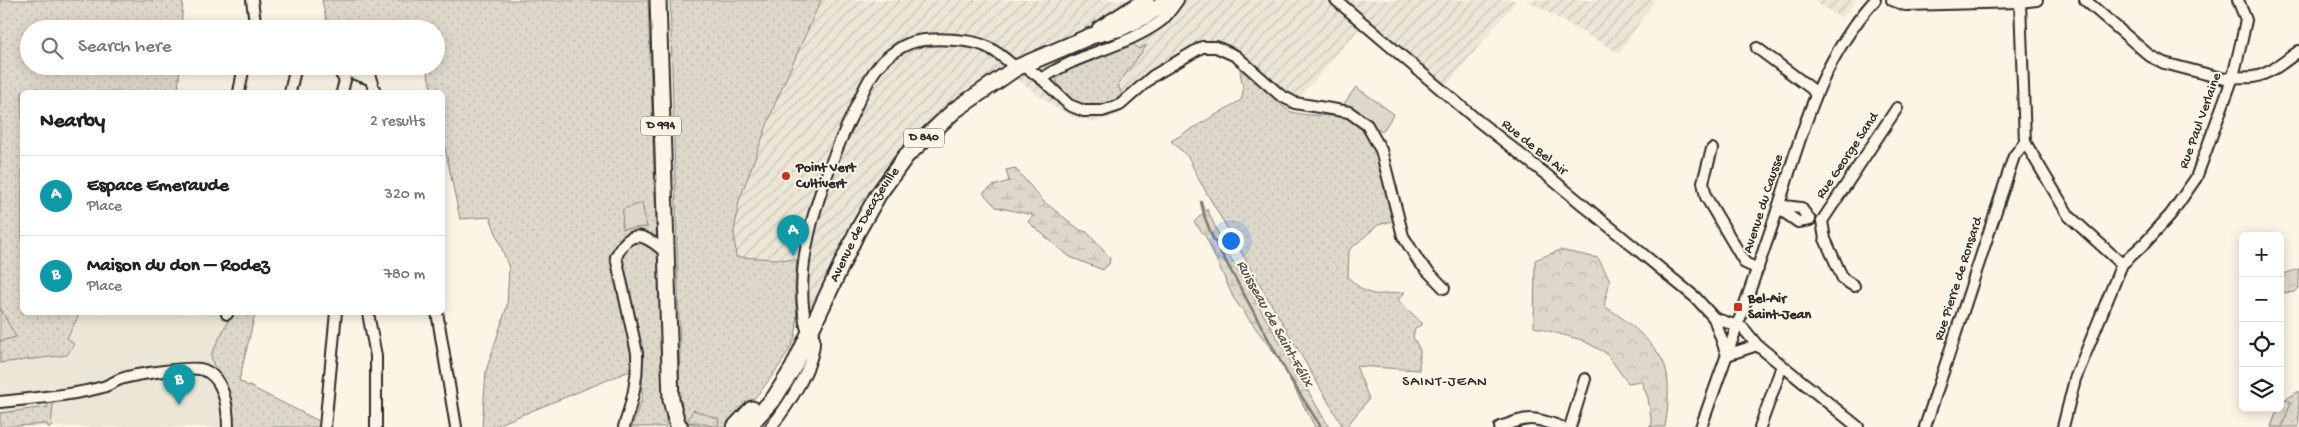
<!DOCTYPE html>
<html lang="en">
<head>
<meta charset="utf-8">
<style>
	:root { --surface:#fff; --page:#f2f2f2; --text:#222; --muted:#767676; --line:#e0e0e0; --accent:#c8321e }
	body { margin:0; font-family:"Gochi Hand",sans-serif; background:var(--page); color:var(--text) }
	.controls { position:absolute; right:15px; bottom:15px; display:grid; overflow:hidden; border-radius:8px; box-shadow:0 2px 12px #0003 }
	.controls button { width:45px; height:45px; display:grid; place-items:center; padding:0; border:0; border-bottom:1px solid var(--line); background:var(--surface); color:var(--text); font:25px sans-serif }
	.you { position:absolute; left:1230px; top:240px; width:18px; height:18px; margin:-12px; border:4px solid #fff; border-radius:50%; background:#1a73e8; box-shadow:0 0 0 8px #1a73e833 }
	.badge { display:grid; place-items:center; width:32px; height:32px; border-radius:50%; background:var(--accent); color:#fff; font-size:16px; font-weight:700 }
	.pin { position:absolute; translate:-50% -41px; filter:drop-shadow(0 1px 2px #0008) }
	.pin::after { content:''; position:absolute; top:26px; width:18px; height:15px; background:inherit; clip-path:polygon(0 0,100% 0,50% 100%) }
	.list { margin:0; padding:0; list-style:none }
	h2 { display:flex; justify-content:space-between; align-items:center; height:65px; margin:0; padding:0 20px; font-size:21px }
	h2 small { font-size:16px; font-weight:400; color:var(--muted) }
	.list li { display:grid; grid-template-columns:32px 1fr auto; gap:15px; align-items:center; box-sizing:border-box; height:80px; padding:0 20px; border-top:1px solid var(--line) }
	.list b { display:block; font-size:19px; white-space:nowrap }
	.list p { margin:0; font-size:16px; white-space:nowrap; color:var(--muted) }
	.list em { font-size:16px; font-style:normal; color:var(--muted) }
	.icon { flex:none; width:28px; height:28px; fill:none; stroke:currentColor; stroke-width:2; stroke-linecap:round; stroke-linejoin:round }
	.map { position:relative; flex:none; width:2299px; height:427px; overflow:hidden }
	.search { position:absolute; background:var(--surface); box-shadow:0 2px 12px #0003; left:20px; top:20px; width:425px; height:55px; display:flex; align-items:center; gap:12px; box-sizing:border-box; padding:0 18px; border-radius:28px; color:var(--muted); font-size:19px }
	.panel { position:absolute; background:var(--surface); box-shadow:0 2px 12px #0003; left:20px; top:90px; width:425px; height:225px; border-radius:8px }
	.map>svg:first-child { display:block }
</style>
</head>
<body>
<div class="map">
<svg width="2299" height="427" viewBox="0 0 2299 427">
	<defs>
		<pattern id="industrial-furrows" width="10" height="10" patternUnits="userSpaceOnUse" patternTransform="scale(1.25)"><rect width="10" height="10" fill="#ece6d7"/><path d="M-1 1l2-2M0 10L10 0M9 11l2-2" fill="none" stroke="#cbc5b9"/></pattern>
		<pattern id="grass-dots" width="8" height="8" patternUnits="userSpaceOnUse" patternTransform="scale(1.25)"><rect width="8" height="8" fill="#ded8ca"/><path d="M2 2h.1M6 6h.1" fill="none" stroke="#bfbaae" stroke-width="1.8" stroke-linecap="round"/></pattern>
		<pattern id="forest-crowns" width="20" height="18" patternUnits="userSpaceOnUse" patternTransform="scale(1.25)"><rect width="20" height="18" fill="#ded8ca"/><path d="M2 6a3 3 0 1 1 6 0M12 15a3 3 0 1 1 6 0" fill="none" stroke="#bfbaae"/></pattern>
		<pattern id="wetland-marsh" width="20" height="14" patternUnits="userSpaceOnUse" patternTransform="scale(1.25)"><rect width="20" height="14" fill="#ded8ca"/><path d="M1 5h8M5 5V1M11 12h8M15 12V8" fill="none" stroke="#bfbaae"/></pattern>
	</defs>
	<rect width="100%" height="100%" fill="#fcf5e5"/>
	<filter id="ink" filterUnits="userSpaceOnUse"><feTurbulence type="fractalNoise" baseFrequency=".02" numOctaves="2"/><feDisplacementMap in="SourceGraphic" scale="10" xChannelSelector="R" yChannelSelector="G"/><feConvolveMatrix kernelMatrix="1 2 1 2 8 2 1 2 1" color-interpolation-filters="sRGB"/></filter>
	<g filter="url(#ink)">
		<polygon fill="#ece6d7" points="0,308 22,312 255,314 239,381 263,394 260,427 0,427 0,341 15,337"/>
		<g fill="url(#industrial-furrows)">
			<polygon points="821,0 1517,0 1446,86 1366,21 1288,111 1241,62 1223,51 1204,50 1160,76 1118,115 1096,122 1075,118 1055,107 1001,67 954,98 903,149 867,197 816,306 797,325 795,289 797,260 736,257 734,232 739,201 776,101"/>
			<polygon points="1526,0 1655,0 1619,53"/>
			<polygon points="1812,0 1857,0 1841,18"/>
		</g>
		<g fill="url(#grass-dots)" stroke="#84827a">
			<polygon points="0,0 183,0 181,29 29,29 29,66 180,66 178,92 22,92 22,312 80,313 67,338 74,344 67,355 0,363 0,341 15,337 0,308"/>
			<polygon points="322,0 648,0 657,251 660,257 666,427 632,427 642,398 642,366 492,427 482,427 486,371 507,306 509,268 490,217 460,219 443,139 442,92 432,92 426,66 436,66 436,29 328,29"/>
			<path d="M670 0H821L776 101 739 201 734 232 736 257 797 260C796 270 795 280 795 290 795 305 799 321 795 336 789 359 745 413 726 427 708 427 686 427 678 414L680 350Z"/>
			<path d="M1131 42 1139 49 1147 45 1118 84 1122 96C1117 99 1111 104 1105 105 1084 110 1060 99 1056 77L1069 69Z"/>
			<path d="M1241 62C1249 71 1282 108 1289 111 1302 117 1330 114 1346 118 1380 127 1387 192 1393 221L1378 225 1349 250 1348 277C1371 300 1375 294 1405 292L1398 300 1423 324 1415 328 1413 337 1420 350 1419 370 1356 366 1369 399 1346 427H1343L1198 178 1189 158 1171 141 1241 100C1247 86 1237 76 1241 62Z"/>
			<polygon points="232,313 255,314 239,381 323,423 323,427 233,427 230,396 213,364 211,355"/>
			<polygon points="2299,391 2299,427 2271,427 2278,408 2280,408 2282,398 2286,399"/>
			<polygon points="47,400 51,400 53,404 51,427 48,427 47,424 0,427 0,413 48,407"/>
		</g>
		<g fill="url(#forest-crowns)" stroke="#84827a">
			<path d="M1560 250 1598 258 1610 280 1604 306C1623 317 1660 346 1666 369 1670 384 1668 411 1665 427H1649L1652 425 1648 398 1641 381 1628 383 1606 353 1582 340 1534 327 1535 260Z"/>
			<polygon points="2299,269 2299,288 2295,292 2281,293 2283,274"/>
			<polygon points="0,308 16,337 0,341"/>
			<polygon points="2282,398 2291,402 2282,427 2271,427 2278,408 2280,408"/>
			<path d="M693 410 719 419 718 426C710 427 708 424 700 423 695 421 693 424 687 422Z"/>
		</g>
		<g fill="url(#wetland-marsh)" stroke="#84827a">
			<polygon points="1015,168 1043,201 1080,230 1087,232 1110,258 1109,264 1103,270 1070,257 1028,222 1033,215 996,207 983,193 993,186 1009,181 1006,170"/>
			<polygon points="1207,209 1225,248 1329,427 1315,427 1280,361 1234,299 1206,237 1194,222"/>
		</g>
		<g fill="#ded8ca" stroke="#84827a">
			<polygon points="1356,87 1394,114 1382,132 1343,105"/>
			<polygon points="642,203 647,227 622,229 623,209"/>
		</g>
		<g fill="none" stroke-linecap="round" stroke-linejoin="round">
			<polyline stroke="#7d7b74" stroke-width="2.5" points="1201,202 1205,218 1212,236 1288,375 1321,427"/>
			<defs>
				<g id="minor">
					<polyline points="252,0 256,29"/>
					<polyline points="1336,0 1477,120 1548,176 1696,298 1714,318"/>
					<polyline points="1892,0 1905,5 2020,2 2037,0"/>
					<path d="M2085 0 2150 56 2164 63 2225 79C2235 76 2244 78 2253 77 2271 74 2285 61 2299 51"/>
					<polyline points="2020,2 2025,142 2069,216 2122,264"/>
					<polyline points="1757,48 1812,89 1815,94"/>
					<polyline points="1023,65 1042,79 1069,105 1084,111 1102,111 1120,105 1153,76 1202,47 1216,47 1236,56 1280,95 1295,103 1349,112 1367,125 1381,150 1403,236 1419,262 1444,288"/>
					<polyline points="331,66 370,79"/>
					<polyline points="366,66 375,92"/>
					<polyline points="337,68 345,80 342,92"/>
					<path d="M1042 79C1077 53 1125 48 1161 21 1167 16 1173 7 1178 0"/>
					<polyline points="239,92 244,66"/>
					<polyline points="290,92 296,66"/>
					<polyline points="1712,149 1703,182 1706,197 1745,263 1758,269"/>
					<polygon points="1784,206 1801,208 1810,220 1798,222 1778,208"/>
					<polyline points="1854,286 1843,279 1825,239 1822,221 1897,108"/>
					<polyline points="227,312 227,314"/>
					<polyline points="437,312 456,427"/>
					<polyline points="368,313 376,356 376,427"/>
					<polyline points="1757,345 1727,355 1714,318 1743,328 1757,345 1858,427"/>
					<path d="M0 402C34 398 70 396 103 387 110 385 116 380 124 378 137 374 187 367 200 369 224 374 228 408 228 427"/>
					<polyline points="325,427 336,312"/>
					<path d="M624 427C632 402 638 380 637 353L616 257C630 226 646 235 665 252"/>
					<path d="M771 427C787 407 816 364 814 338 806 332 805 324 804 314 794 252 827 167 854 111 862 94 869 76 882 62 891 53 905 43 918 41 934 38 970 39 985 46 997 51 1007 60 1016 68"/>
					<path d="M1500 427C1529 417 1531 416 1561 427"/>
					<polyline points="1570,427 1585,379"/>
					<path d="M1701 427C1725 360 1749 294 1772 226 1800 143 1814 68 1875 0"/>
					<polyline points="1760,427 1782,366"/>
					<polyline points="1925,427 2014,156 2025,142"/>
					<polyline points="2063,427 2075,379 2122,264 2145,243 2171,214 2196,178 2233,77 2242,39 2246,20 2238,0"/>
				</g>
				<g id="primary">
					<polyline points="658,0 671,400 677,423 680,427"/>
					<polyline points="1100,29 1146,0"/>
					<polyline points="735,427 752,409"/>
					<path id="s1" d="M748 427 775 397 793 368 857 232 878 195 906 156 955 110 1016 68 1091 36 1121 28 1144 17 1169 0"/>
				</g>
			</defs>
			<use href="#minor" stroke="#2b2b2b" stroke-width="14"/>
			<use href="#primary" stroke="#2b2b2b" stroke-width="19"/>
			<use href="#minor" stroke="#fcf5e5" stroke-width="10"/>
			<use href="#primary" stroke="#fcf5e5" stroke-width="15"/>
		</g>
	</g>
	<g fill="#c8321e" stroke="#fcf5e5" stroke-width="2">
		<circle cx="786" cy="176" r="5"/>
		<rect x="1733" y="302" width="10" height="10" rx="2.5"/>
	</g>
	<g text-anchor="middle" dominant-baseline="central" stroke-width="4" stroke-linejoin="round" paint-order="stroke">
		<g fill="#fcf5e5" stroke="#6a6863" stroke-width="1">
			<rect x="641" y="116.5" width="40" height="19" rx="4"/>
			<rect x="904" y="128.5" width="40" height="19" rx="4"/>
		</g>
		<g font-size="12" font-weight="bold" fill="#2b2b2b">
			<text x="661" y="126">D 994</text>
			<text x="924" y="138">D 840</text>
		</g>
		<g font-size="14" fill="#2b2b2b" stroke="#fcf5e5">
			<text transform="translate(2201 121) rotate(-70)">Rue Paul Verlaine</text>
			<text transform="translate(1534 148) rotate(39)">Rue de Bel Air</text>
			<text transform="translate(1848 156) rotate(-56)">Rue George Sand</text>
			<text transform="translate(1764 204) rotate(-72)">Avenue du Causse</text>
			<text stroke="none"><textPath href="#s1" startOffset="235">Avenue de Decazeville</textPath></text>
			<text transform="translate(1959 279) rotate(-72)">Rue Pierre de Ronsard</text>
		</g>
		<g font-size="14" font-weight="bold" fill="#2b2b2b" stroke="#fcf5e5" text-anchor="start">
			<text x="796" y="168">Point Vert<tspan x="796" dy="16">Cultivert</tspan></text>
			<text x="1748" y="299">Bel-Air<tspan x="1748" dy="16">Saint-Jean</tspan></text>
		</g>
		<g font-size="15" font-style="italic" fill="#545350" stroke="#fcf5e5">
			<text transform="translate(1274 324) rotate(61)">Ruisseau de Saint-Félix</text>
		</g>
		<g font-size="15" letter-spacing="1" fill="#2b2b2b" stroke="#fcf5e5">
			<text x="1445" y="382">SAINT-JEAN</text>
		</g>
	</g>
</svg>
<div class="controls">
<button>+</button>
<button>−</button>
<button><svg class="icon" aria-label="locate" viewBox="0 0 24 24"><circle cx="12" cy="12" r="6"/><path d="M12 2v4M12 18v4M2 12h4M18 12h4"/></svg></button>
<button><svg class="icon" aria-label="layers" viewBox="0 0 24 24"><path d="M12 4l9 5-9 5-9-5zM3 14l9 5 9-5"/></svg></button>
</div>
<div class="you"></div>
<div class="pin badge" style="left:793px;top:256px;background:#0f9aa8">A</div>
<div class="pin badge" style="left:179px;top:405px;background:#0f9aa8">B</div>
<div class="search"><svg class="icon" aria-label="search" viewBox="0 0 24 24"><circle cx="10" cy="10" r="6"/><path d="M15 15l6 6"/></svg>Search here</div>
<section class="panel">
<h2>Nearby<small>2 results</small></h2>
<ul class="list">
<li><span class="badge" style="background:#0f9aa8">A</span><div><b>Espace Emeraude</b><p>Place</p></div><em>320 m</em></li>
<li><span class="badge" style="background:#0f9aa8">B</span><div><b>Maison du don – Rodez</b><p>Place</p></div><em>780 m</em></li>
</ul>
</section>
</div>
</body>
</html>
